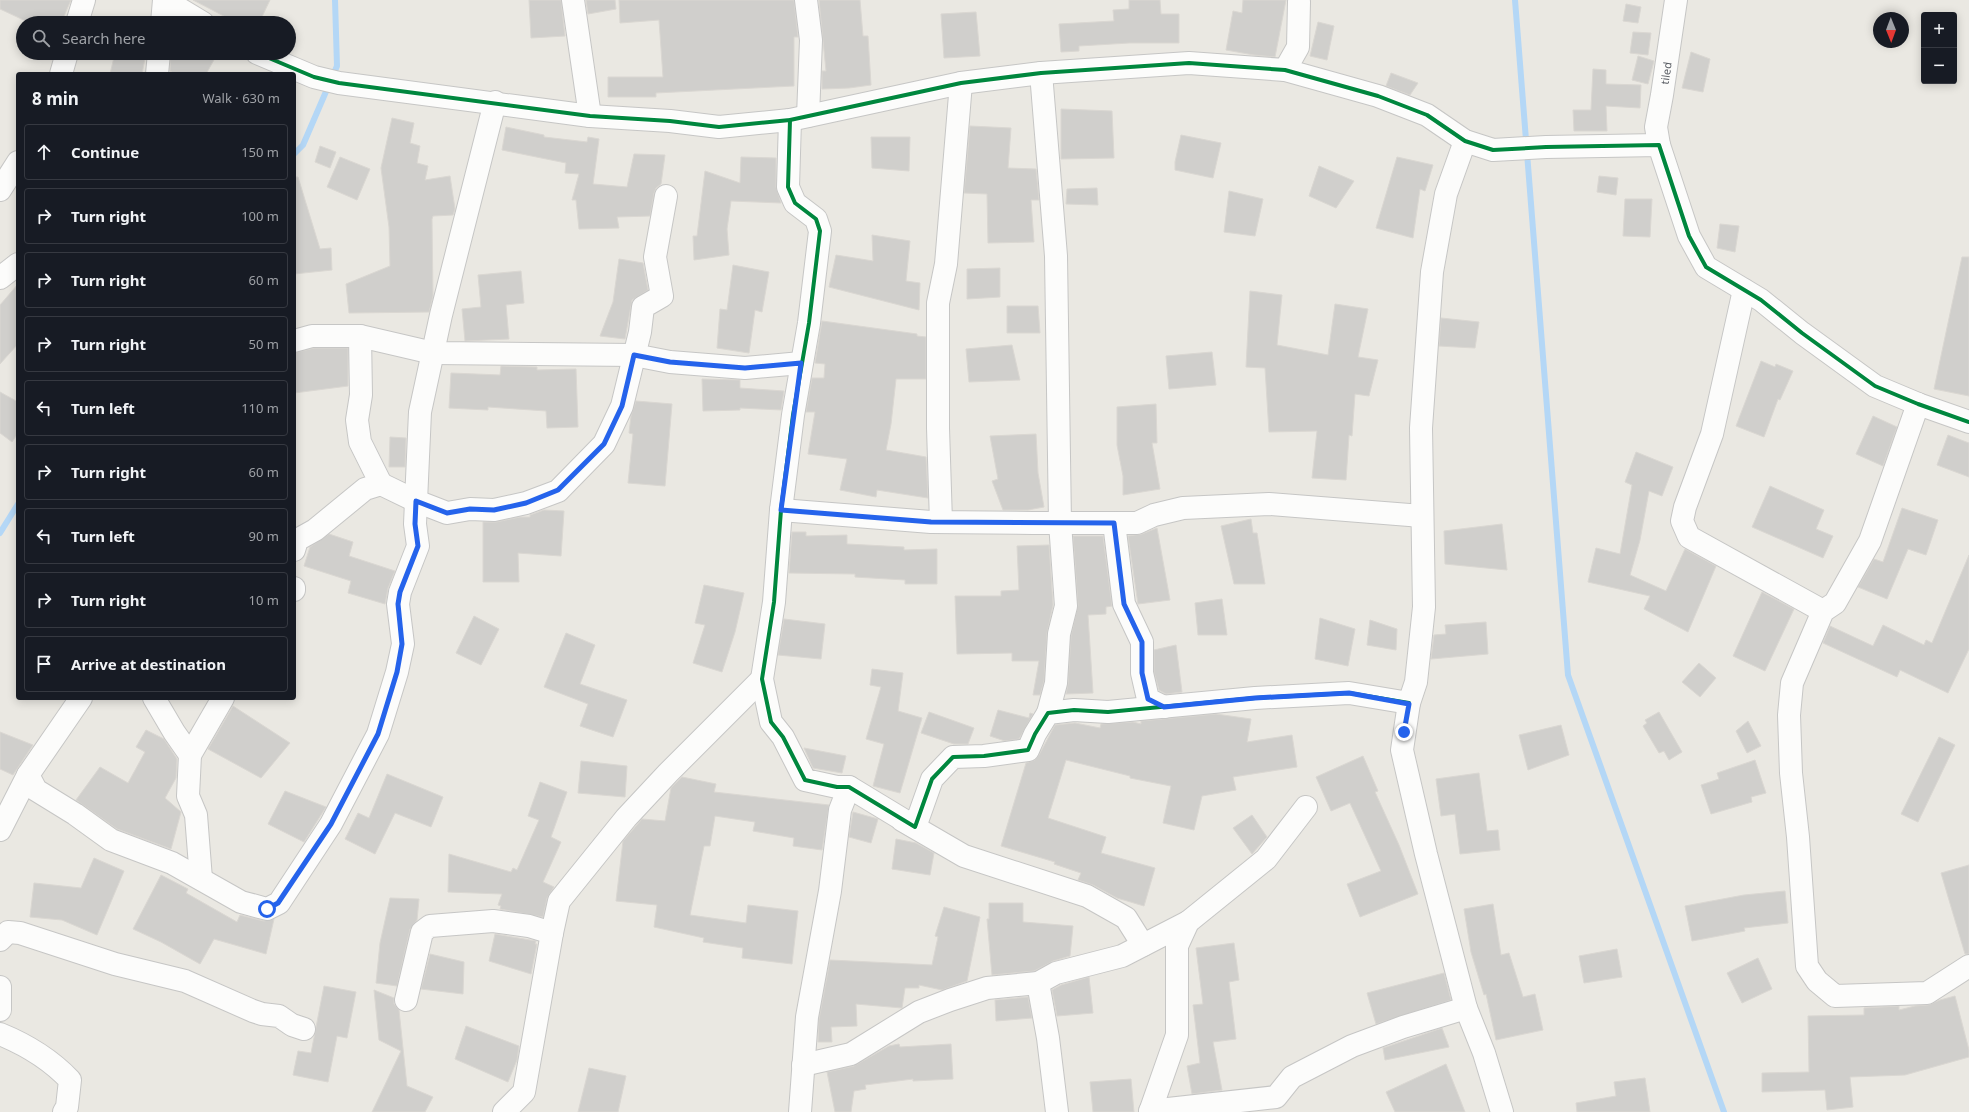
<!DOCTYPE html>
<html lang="en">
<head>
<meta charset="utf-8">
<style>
	:root { --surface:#171b24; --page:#20242c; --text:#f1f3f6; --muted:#9ea1a6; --line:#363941 }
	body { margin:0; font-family:"Noto Sans",sans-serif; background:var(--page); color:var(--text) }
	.controls { position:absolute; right:12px; top:12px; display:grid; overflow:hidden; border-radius:4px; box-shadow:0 2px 10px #0003 }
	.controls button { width:36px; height:36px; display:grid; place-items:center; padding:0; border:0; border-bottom:1px solid var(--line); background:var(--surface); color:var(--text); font:20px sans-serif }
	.compass { position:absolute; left:1873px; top:12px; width:36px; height:36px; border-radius:50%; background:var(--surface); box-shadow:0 2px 10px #0003; rotate:179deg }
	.stop { position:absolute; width:12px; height:12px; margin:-9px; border:3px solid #2563eb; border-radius:50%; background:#fff }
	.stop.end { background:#2563eb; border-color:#fff; box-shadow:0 1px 4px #0008 }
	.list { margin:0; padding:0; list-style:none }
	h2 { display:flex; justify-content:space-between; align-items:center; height:52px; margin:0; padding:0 16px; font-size:17px }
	h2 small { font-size:13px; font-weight:400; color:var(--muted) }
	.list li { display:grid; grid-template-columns:26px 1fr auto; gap:12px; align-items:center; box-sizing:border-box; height:56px; margin:0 8px 8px; padding:0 8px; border:1px solid var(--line); border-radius:4px }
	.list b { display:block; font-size:15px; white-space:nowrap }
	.list em { font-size:13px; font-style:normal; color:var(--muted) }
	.icon { flex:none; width:22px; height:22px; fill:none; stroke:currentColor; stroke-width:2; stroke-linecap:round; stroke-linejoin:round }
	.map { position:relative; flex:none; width:1969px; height:1112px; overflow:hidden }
	.search { position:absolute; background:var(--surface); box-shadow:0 2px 10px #0003; left:16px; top:16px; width:280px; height:44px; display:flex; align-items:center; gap:10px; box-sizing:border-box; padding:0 14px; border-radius:22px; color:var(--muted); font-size:15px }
	.panel { position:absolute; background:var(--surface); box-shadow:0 2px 10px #0003; left:16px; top:72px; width:280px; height:628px; border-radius:4px }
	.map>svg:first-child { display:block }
</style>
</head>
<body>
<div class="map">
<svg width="1969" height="1112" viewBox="0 0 1969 1112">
	<rect width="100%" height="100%" fill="#eae8e2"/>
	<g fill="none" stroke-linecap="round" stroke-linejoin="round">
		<g stroke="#b4d7f6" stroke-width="6">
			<polyline points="1515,0 1568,675 1724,1112"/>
			<polyline points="294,154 303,145 337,66 335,0"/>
			<polyline points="0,533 18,504"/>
		</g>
	</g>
	<g fill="#d0cfcc" stroke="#dad7d2">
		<polygon points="0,0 71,0 61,23 30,23 0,9"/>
		<polygon points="193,0 270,0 259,23 237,23"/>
		<polygon points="529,0 561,0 565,36 531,38"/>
		<polygon points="586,0 615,0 616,9 588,14"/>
		<polygon points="619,0 794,0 798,37 794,37 794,86 656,93 656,97 608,97 608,77 663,77 659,20 620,23"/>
		<polygon points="819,0 860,0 863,36 868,36 871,85 849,88 822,89 822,71 826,71"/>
		<polygon points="1129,0 1160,0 1161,14 1179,14 1179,43 1129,43 1079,46 1079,51 1061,52 1059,24 1114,21 1113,10 1129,9"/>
		<polygon points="1243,0 1286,0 1275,57 1254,55 1226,50 1233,11 1242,13"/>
		<polygon points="1626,4 1641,7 1638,23 1623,21"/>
		<polygon points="976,12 980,56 944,58 941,14"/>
		<polygon points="1318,22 1334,26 1327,60 1310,56"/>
		<polygon points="1633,32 1651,33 1648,55 1630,53"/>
		<polygon points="1691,52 1710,59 1703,92 1682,88"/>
		<polygon points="115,53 146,53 142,74 110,74"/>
		<polygon points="171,53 207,53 215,58 206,74 175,74 170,71"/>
		<polygon points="1638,56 1654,61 1648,84 1632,80"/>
		<polygon points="1593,69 1606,70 1606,84 1641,85 1640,108 1606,106 1607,131 1574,131 1573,110 1591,110"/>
		<polygon points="1391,73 1418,83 1410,95 1386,86"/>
		<polygon points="1061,109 1112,111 1114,158 1061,159"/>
		<polygon points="392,118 414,123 410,143 420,146 417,163 428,166 425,180 450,176 455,209 453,215 433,216 432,219 433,296 429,312 349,313 346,284 390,266 389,227 381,168"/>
		<polygon points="970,126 1011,128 1008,168 1036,169 1039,200 1031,200 1034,242 988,243 987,194 964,193"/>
		<polygon points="506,127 544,135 544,137 587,142 588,137 599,139 593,184 627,187 634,154 665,155 661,184 656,188 654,193 650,216 617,217 619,228 579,229 576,200 572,200 579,174 565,173 566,163 502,150"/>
		<polygon points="1181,135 1221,143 1213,178 1175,170 1175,162"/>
		<polygon points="871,137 910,137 909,171 872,168"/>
		<polygon points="320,146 336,152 330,168 315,162"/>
		<polygon points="340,157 370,169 357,200 327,187"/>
		<polygon points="741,157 776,158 776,187 781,203 731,201 727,229 729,255 694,260 693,236 697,236 705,171 740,183"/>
		<polygon points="1397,157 1433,165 1425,191 1420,189 1413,238 1376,228"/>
		<polygon points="1319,166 1354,181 1336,208 1309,196"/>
		<polygon points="1599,176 1618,178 1616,195 1597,192"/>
		<polygon points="294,177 298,177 320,249 331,248 332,270 294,274"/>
		<polygon points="1097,188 1098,205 1066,204 1067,189"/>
		<polygon points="1229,191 1263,199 1255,236 1224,232"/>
		<polygon points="1625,199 1652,199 1650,237 1623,236"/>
		<polygon points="1720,224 1739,226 1735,252 1717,248"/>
		<polygon points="872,235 910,241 906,281 920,283 919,310 829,287 836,255 873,261"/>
		<polygon points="1962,257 1969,257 1969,396 1934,389"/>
		<polygon points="619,259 643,263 648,290 632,300 625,339 600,336 613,302"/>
		<polygon points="733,265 769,272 762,312 755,310 749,353 717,348 720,309 727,310"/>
		<polygon points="1000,268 1000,297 967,299 967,269"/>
		<polygon points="521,271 524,303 506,305 509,339 465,341 462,309 481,307 478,275"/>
		<polygon points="18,284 18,344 0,364 0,305"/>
		<polygon points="1250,291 1282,295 1277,345 1328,355 1335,304 1368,309 1358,357 1378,360 1369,396 1355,394 1352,436 1349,435 1346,480 1312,478 1317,431 1269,432 1265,368 1246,367"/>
		<polygon points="1007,306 1038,306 1040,333 1007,333"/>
		<polygon points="1441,318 1479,322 1475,348 1439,346"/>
		<polygon points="822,321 917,334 917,336 926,337 926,379 896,379 891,424 886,450 926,457 928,498 877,490 876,497 840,490 847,459 808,454 815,412 806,412 812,378 824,378 825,364 815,363"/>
		<polygon points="1012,345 1020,380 969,382 966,349"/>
		<polygon points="314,348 348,348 348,386 294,393 294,353"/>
		<polygon points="1212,352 1216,385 1169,389 1166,356"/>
		<polygon points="1761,361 1775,367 1776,364 1793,371 1780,400 1778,399 1764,437 1736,426"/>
		<polygon points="501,366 537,367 537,370 576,369 578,427 547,428 546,411 488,407 488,410 449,408 451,373 500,375"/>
		<polygon points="702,379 740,380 740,388 784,391 781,410 740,408 740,410 703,411"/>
		<polygon points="0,392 18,402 18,433 12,442 0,433"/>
		<polygon points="636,401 672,404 665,486 628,483 633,434 629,433 631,416"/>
		<polygon points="1156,404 1157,443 1152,443 1160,489 1123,495 1123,476 1117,445 1117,407"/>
		<polygon points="1873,416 1897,427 1883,466 1856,454"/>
		<polygon points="1036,434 1038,473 1044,507 1028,510 1003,510 992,481 998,479 990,436"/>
		<polygon points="1948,435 1969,443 1969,477 1937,465"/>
		<polygon points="390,437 406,438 405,467 389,467"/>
		<polygon points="1636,452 1673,467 1662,496 1649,491 1640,540 1630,575 1666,591 1685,549 1716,566 1688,632 1644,609 1650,596 1588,582 1596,548 1620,554 1632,485 1625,482"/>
		<polygon points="1770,486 1824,510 1816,529 1833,536 1823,558 1752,527"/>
		<polygon points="1902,508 1938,520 1926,555 1908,549 1887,599 1858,587 1874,559 1883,562"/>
		<polygon points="544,510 564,511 561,556 518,553 519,582 483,582 483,522 496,522 520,517 530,517 530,515"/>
		<polygon points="1251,519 1253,533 1257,533 1265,584 1234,584 1221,526"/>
		<polygon points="1502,524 1507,570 1445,564 1444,531"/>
		<polygon points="1157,528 1170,600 1138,604 1128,536 1142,534"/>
		<polygon points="792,532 806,532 806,536 847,535 847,544 904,547 904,550 937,549 937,584 905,584 905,580 855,577 855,574 789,573"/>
		<polygon points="329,534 353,542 349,556 395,571 388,588 385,604 348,593 351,581 304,566 310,547"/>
		<polygon points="1073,536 1103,536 1112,606 1106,607 1106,614 1088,615 1093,693 1066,694 1068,684 1071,636 1078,605"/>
		<polygon points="1049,545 1053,605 1047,633 1044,681 1040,695 1033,695 1039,661 1012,661 1012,653 957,654 955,596 1001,596 1001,591 1019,590 1017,546"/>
		<polygon points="1969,555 1969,649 1948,693 1900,670 1897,677 1823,643 1830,626 1873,646 1883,625 1924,645 1926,640 1932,643"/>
		<polygon points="704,585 744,593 735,632 722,672 693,663 705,625 695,623"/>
		<polygon points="1762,592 1794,609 1765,671 1733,656"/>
		<polygon points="1222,599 1227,635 1198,635 1195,603"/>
		<polygon points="474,616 499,629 481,665 456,653"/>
		<polygon points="1320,618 1355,629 1348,666 1315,659"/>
		<polygon points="784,619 825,624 821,659 778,655"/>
		<polygon points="1370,620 1397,629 1396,650 1367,645"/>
		<polygon points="1486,622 1488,654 1431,659 1434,635 1446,634 1445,625"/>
		<polygon points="566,633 595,645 580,684 627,700 613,737 580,726 588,704 544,687"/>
		<polygon points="1176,645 1182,692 1166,694 1159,690 1154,672 1154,650"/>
		<polygon points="1699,663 1716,678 1700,697 1682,682"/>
		<polygon points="872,669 903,673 898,711 922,718 900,793 873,786 884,744 866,739 881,687 870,685"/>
		<polygon points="233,706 290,743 261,778 208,749"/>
		<polygon points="998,710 1029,718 1030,713 1033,714 1019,739 1005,741 990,736"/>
		<polygon points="929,712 974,728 968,744 954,744 921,733"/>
		<polygon points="1659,712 1682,752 1669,760 1664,751 1659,753 1643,726 1647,723 1645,720"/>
		<polygon points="1216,714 1251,719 1247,742 1292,735 1297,767 1233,777 1236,790 1202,796 1194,830 1163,823 1171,786 1130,778 1130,776 1066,760 1048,818 1106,837 1101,853 1155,868 1144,906 1117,898 1093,885 1078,880 1081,873 1054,864 1055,862 1001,846 1026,763 1035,760 1039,755 1055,725 1075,723 1100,728 1101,724 1133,722 1141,724 1141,721"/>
		<polygon points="1748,721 1761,746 1747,753 1736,731"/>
		<polygon points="1561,725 1569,755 1528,770 1519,735"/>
		<polygon points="146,730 164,739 177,759 176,778 165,798 181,812 171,849 117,829 76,800 100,767 128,783 145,752 136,747"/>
		<polygon points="0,732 33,745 13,775 0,769"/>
		<polygon points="1939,737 1955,745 1918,822 1901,814"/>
		<polygon points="804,748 846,756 842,773 813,768"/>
		<polygon points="1363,756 1378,791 1375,792 1399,845 1418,894 1360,917 1347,884 1381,871 1350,803 1331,811 1316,777"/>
		<polygon points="1755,760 1766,793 1751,797 1752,802 1711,814 1701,785 1719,779 1717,773"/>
		<polygon points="581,761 627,766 625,797 578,793"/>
		<polygon points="1479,773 1487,831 1498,830 1500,850 1460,854 1455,814 1441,816 1436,779"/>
		<polygon points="387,774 443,797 431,827 395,813 375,854 345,839 358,813 369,818"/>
		<polygon points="682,777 716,784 714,792 829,805 822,850 793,846 794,838 753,831 755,822 715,816 710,846 704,846 690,915 746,923 748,905 798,911 792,964 742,958 743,948 703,942 704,938 654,927 657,905 616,901 623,841 642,819 665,821 671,788"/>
		<polygon points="540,782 567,792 551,837 561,842 543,882 554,887 547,898 543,917 500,909 501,906 498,905 502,894 448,892 449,854 511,872 513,868 517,870 539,820 528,816"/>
		<polygon points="285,791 326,807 304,842 268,824"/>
		<polygon points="853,812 878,819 871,843 849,837"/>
		<polygon points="1252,815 1267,837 1252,854 1233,828"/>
		<polygon points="896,839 916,843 934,853 930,875 892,869"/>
		<polygon points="94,858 124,871 97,935 62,920 30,917 34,883 81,888"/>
		<polygon points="1969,865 1969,954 1965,954 1941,873"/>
		<polygon points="161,875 188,889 186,893 237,922 240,915 264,921 274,919 266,954 214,939 200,964 161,942 133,929"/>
		<polygon points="1785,891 1788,923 1744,928 1745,931 1692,941 1685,906 1744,895"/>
		<polygon points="390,898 419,899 417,920 410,929 397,986 376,983 380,943"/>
		<polygon points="989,903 1023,903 1023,922 1073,926 1070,956 1053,961 1034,971 992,975 987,919 989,919"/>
		<polygon points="1493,904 1501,955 1509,953 1523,997 1535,994 1543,1030 1496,1040 1486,994 1484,995 1471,952 1464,909"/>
		<polygon points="944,907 980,917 967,981 942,990 919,985 919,988 905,988 902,1008 856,1004 857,1026 831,1027 832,1042 818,1042 819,1019 830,960 932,965 938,937 935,936"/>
		<polygon points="495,934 536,941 535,944 537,944 531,974 489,961"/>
		<polygon points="1234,943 1239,980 1229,982 1236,1039 1213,1042 1222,1090 1192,1094 1187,1066 1200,1063 1193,1005 1203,1004 1196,948"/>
		<polygon points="1617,949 1622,977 1584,983 1579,956"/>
		<polygon points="430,954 464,962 463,994 421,989"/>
		<polygon points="1758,958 1772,989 1742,1003 1727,973"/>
		<polygon points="1444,973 1451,1000 1376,1024 1367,993"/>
		<polygon points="1089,977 1093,1013 1057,1016 1052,990 1061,985"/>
		<polygon points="324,986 356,992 347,1038 337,1036 328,1082 293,1075 298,1051 311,1053"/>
		<polygon points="374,990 394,998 394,1004 399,1010 407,1086 433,1097 425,1112 372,1112 401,1051 379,1040"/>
		<polygon points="1955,996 1969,1050 1969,1057 1905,1075 1850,1077 1853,1107 1827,1110 1825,1090 1762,1092 1762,1073 1809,1072 1808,1016 1864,1015 1864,1008 1899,1006 1899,1010 1915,1006 1928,1005 1940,1000"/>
		<polygon points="1028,997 1032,1018 996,1021 995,1000"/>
		<polygon points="466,1026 519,1046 517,1060 508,1082 455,1059"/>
		<polygon points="1442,1028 1449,1047 1385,1060 1383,1048"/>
		<polygon points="899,1044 900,1047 951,1044 953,1079 913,1081 913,1079 865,1085 866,1089 854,1091 851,1112 835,1112 827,1072 854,1066 889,1046"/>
		<polygon points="1446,1064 1465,1112 1395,1112 1386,1092"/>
		<polygon points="589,1068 626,1076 618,1112 578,1112"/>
		<polygon points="1645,1078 1650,1112 1577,1112 1576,1103 1616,1096 1614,1082"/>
		<polygon points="1131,1079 1134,1112 1093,1112 1090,1082"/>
	</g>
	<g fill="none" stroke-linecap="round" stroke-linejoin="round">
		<defs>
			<g id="minor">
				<polyline points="165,0 203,23"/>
				<polyline points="573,0 590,116"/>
				<polyline points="806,0 811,40 808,116"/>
				<polyline points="77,23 84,0"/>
				<polyline points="162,23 164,0"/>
				<polyline points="257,53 314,77 339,83 590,116 670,121 719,127 790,120 961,83 1041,73 1189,63 1285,70 1378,96 1427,115 1465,141 1493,150 1546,147 1659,145 1689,236 1706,267 1761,300 1802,333 1875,386 1918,404 1969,422"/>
				<polyline points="1285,70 1298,47 1299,2"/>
				<polyline points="1041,73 1056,256 1060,523 1066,606 1059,634 1056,683 1048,713"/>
				<polyline points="61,74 67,53"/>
				<polyline points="157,74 159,53"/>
				<polyline points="790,120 788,187 795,203 816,219 820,231 809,323 793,415 781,510 774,602 762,679 771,722 783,737 805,780 837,787 849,787 915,827 932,779 953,757 984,756 1028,750 1035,734 1048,713 1074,710 1108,712 1255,698 1349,693 1409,703"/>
				<polyline points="1465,141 1446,194 1432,272 1421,428 1424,607 1416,682 1409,703 1402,750 1426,854 1466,1008 1484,1053 1502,1112"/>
				<path id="s1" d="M1659 145 1656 127 1662 95 1676 0"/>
				<polyline points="0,190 18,162"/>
				<polyline points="0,278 18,264"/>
				<polyline points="1744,290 1712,434 1685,507 1682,521 1689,537 1823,611"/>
				<polyline points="360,336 361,395 357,420 360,442 381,484"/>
				<polyline points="294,341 312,336 360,336 433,353 634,355 670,362 745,368 801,363"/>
				<polyline points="1918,404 1870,541 1835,603 1823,611 1792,683 1789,715 1791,773 1798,837 1807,966 1817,981 1835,996 1927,993 1969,966"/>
				<polyline points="781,510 931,522 1033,523 1137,523 1154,515 1183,508 1269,504 1422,516"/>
				<polyline points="941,522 938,428 938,303 946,264 961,83"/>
				<polyline points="1114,523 1124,604 1142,642 1142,673 1148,699 1164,707"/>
				<polyline points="294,550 297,540 315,530 365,489 381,484 416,501 447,513 470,509 494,510 526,503 558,491 604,444 622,406 640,332 643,307 662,296 655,257 666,196"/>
				<polyline points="294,588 294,590"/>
				<polyline points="154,698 174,732 190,755 188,796 196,815 201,879"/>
				<polyline points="190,755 223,698"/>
				<polyline points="28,775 36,790 75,814 111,840 172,863 241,902 267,909 279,903 331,824 378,734 397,672 403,644 398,604 400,592 418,546 415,524 420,412 441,315 495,102"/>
				<polyline points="902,820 964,856 1087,896 1126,918 1143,945"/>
				<polyline points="0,830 28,775 81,698"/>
				<polyline points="0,940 8,932 20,933 115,964 185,981 253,1011 262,1014 279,1016 292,1025 304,1029"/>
				<polyline points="1038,983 1048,1038 1057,1112"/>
				<polyline points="0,987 0,1010"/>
				<polyline points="406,1000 422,932 430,926 493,921 529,926 552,933"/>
				<path d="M0 1034C27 1045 50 1059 70 1080L67 1107 64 1112"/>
				<polyline points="803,1065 851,1054 919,1012 950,1000 987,988 1038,983 1056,973 1122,956 1188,922"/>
				<polyline points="1150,1111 1276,1097 1292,1077 1352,1046 1403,1027 1466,1008"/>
				<polyline points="504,1112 524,1092 552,933 559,901 626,818 668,773 762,679"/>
				<polyline points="800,1112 807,1017 830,891 840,810 849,787"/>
				<polyline points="1150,1112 1177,1035 1177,946 1188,922 1266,859 1306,807"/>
			</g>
		</defs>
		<use href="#minor" stroke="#c6c6c5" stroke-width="24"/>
		<use href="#minor" stroke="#fcfcfb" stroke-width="22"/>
		<defs>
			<g id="cycleway">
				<polyline points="257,53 314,77 339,83 590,116 670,121 719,127 790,120 961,83 1041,73 1189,63 1285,70 1378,96 1427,115 1465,141 1493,150 1546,147 1659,145 1689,236 1706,267 1761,300 1802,333 1875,386 1918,404 1969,422"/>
				<polyline points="790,120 788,187 795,203 816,219 820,231 809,323 793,415 781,510 774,602 762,679 771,722 783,737 805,780 837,787 849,787 915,827 932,779 953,757 984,756 1028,750 1035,734 1048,713 1074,710 1108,712 1255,698 1349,693 1409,703"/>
			</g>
		</defs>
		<use href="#cycleway" stroke="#fff" stroke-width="6"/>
		<use href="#cycleway" stroke="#00873e" stroke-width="4"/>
	</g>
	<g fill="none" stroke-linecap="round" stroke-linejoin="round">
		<polyline stroke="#2563eb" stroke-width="5" points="267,909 278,903 331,824 378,734 397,672 402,644 398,604 400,592 418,546 415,524 416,501 447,513 470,509 494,510 526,503 558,490 604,444 622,406 634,355 670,362 745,368 801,363 781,510 931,522 1114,523 1124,604 1142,642 1142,673 1148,699 1164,707 1255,698 1349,693 1409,704 1404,732"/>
	</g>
	<g text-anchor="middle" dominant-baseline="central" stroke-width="3.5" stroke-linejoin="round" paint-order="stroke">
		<g font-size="11" fill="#585c62" stroke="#fff">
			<text stroke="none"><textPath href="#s1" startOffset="73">tiled</textPath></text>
		</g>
	</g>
</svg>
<div class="controls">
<button>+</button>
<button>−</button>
</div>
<svg class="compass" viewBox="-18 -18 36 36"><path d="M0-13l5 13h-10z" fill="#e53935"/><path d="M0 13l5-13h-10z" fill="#9ea1a6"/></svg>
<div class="stop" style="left:267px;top:909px"></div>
<div class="stop end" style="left:1404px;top:732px"></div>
<div class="search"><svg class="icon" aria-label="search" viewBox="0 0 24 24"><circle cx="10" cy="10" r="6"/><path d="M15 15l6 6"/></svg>Search here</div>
<section class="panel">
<h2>8 min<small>Walk · 630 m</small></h2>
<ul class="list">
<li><svg class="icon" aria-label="ahead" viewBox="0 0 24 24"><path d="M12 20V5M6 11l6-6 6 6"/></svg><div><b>Continue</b></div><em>150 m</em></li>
<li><svg class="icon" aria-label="right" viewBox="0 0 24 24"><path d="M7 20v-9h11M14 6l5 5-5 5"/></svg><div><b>Turn right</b></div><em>100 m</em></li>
<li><svg class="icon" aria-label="right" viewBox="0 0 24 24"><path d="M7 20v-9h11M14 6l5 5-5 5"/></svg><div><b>Turn right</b></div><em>60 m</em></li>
<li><svg class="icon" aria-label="right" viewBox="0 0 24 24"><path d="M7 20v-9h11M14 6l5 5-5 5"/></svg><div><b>Turn right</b></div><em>50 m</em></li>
<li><svg class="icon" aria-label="left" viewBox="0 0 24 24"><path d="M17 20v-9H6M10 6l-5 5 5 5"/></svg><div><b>Turn left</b></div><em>110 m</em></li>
<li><svg class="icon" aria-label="right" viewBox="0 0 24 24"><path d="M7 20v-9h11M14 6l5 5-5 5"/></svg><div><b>Turn right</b></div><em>60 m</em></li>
<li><svg class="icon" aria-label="left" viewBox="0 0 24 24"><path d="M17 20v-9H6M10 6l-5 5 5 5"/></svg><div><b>Turn left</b></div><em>90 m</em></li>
<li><svg class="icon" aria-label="right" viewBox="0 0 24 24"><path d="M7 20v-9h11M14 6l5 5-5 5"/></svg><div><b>Turn right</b></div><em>10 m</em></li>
<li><svg class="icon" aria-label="arrive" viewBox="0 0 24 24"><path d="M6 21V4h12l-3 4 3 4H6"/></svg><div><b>Arrive at destination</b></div></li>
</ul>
</section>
</div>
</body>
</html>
